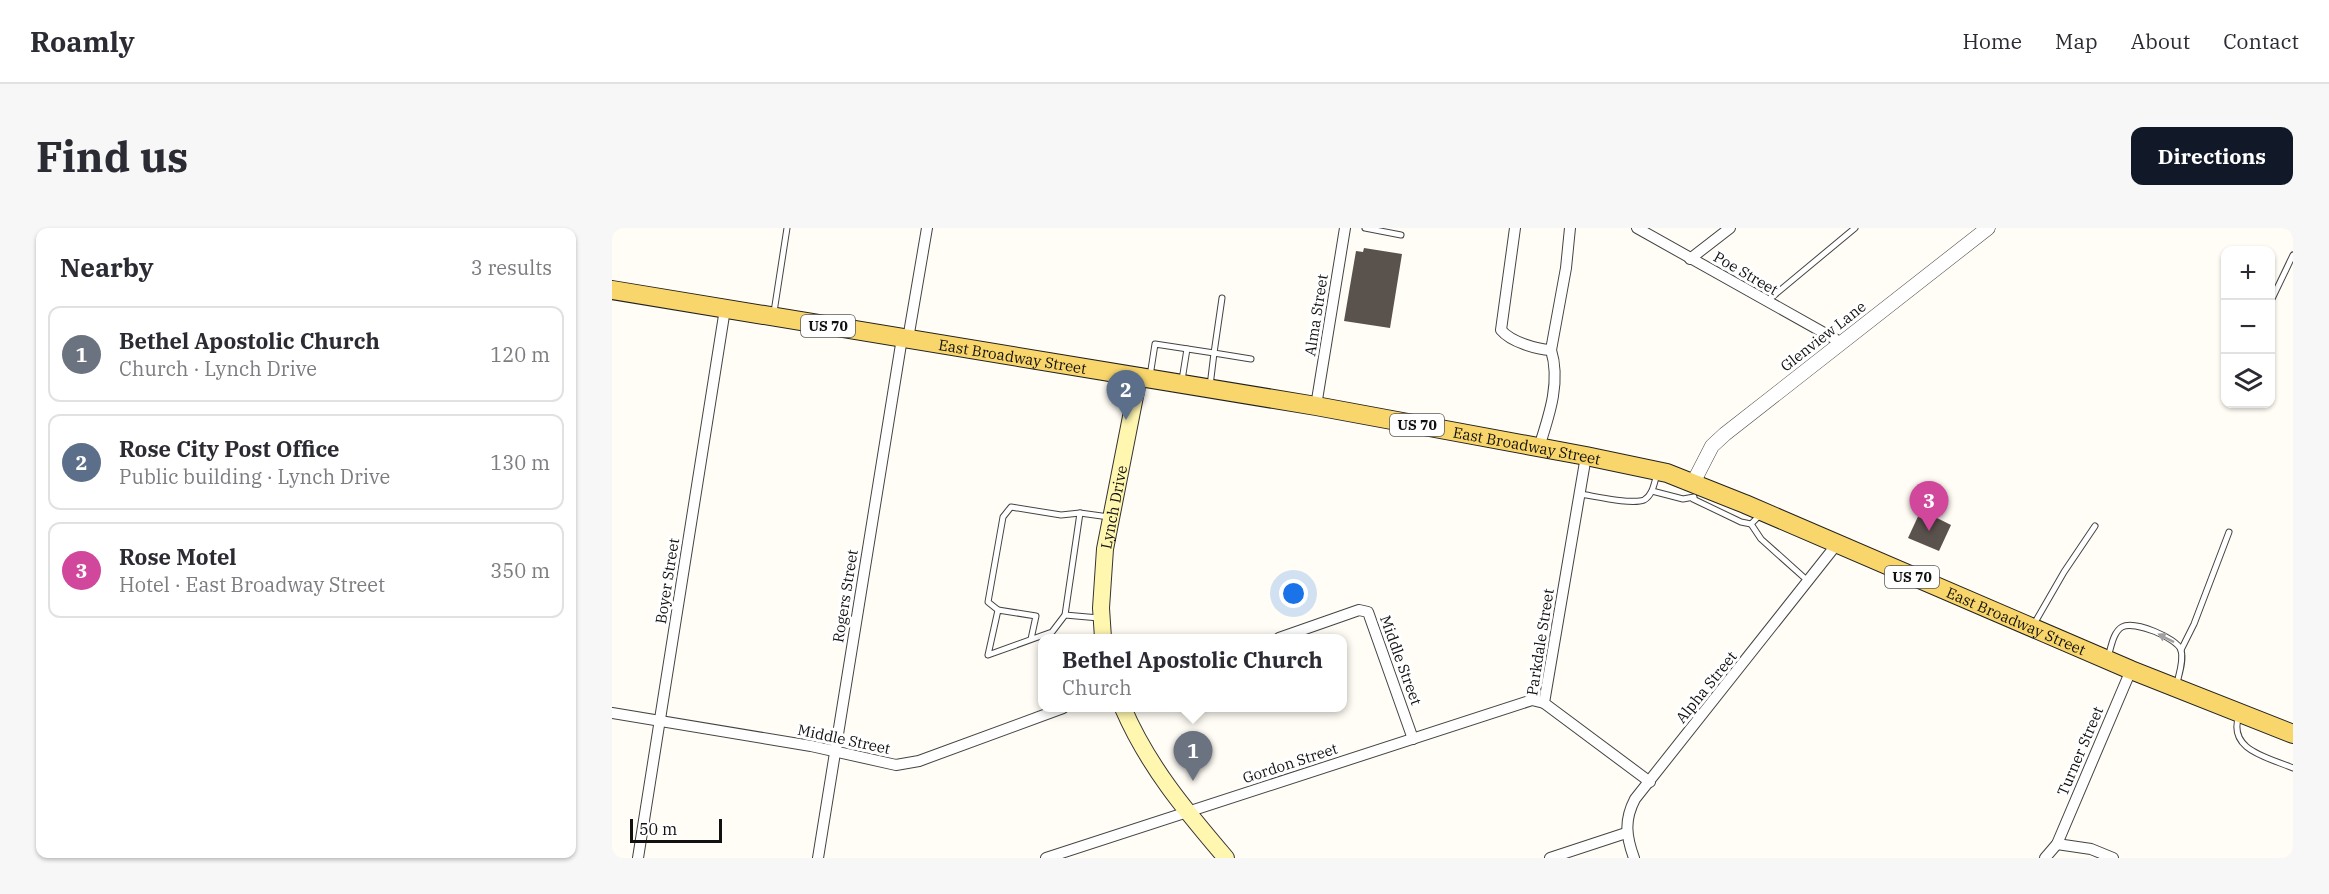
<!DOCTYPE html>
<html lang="en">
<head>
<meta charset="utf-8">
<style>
	:root { --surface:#fff; --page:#f7f7f7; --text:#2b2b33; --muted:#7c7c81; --line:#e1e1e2; --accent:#111827 }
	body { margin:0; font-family:"IBM Plex Serif",serif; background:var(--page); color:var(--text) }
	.controls { position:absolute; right:18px; top:18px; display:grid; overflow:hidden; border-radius:12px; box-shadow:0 2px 4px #0004 }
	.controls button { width:54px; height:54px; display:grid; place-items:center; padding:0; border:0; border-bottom:2px solid var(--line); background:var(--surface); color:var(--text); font:30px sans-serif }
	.scale { position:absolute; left:18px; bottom:15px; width:92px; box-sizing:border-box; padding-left:6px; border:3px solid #111; border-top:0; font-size:16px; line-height:21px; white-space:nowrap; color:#111; -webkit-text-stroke:4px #fff; paint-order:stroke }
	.you { position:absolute; left:682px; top:366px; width:21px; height:21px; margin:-15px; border:4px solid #fff; border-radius:50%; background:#1a73e8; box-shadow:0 0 0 9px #1a73e833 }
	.badge { display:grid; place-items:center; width:39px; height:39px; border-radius:50%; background:var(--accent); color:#fff; font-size:20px; font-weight:700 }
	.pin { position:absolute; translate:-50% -50px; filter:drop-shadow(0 2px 3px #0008) }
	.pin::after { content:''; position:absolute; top:32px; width:21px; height:18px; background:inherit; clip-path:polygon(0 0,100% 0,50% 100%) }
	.popup { position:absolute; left:426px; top:406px; width:309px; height:78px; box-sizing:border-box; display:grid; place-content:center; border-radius:12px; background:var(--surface); filter:drop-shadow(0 2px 4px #0005); font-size:20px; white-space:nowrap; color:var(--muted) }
	.popup b { font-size:22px; color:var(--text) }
	.popup::after { content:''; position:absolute; left:50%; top:100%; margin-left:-12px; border:12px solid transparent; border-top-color:var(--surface) }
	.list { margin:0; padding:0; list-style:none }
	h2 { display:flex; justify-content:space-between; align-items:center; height:78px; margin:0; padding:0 24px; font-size:26px }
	h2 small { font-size:20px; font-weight:400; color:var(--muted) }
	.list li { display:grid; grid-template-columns:39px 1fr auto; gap:18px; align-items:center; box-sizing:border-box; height:96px; margin:0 12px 12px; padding:0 12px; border:2px solid var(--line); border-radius:12px }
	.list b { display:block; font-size:22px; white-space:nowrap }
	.list p { margin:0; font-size:20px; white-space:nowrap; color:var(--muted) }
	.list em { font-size:20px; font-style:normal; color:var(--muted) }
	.icon { flex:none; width:33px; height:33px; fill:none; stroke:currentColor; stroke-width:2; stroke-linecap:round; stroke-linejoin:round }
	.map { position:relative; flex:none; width:1681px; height:630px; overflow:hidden; border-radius:12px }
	header { display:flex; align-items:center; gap:36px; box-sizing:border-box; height:84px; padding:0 30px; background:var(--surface); border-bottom:2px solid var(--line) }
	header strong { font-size:28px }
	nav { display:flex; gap:33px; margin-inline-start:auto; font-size:21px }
	.intro { display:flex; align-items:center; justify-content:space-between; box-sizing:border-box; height:144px; padding:0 36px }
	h1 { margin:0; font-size:42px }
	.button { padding:15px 27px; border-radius:12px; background:var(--accent); color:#fff; font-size:21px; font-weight:700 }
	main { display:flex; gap:36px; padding:0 36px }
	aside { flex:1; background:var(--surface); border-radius:12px; box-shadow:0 2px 4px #0004 }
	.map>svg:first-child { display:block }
</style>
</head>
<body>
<header>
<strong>Roamly</strong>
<nav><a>Home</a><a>Map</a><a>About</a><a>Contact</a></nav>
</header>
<div class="intro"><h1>Find us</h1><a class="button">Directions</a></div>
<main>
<aside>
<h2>Nearby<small>3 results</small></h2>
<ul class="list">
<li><span class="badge" style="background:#6b7280">1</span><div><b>Bethel Apostolic Church</b><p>Church · Lynch Drive</p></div><em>120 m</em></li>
<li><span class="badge" style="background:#5c6f8a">2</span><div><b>Rose City Post Office</b><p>Public building · Lynch Drive</p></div><em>130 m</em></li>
<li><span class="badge" style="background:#d1479c">3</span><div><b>Rose Motel</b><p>Hotel · East Broadway Street</p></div><em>350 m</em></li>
</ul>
</aside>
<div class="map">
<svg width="1681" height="630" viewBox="0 0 1681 630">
	<rect width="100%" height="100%" fill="#fffdf5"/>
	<g fill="#5a524d">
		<polygon points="752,20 790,26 778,100 732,93 744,23 751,24"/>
		<polygon points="1309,282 1339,297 1327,323 1296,310"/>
	</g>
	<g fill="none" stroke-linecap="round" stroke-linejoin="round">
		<defs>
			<g id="service">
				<polyline points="753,0 789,7"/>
				<polyline points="610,70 602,125 639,131"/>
				<polyline points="1154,74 1243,0"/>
				<polyline points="1658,75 1681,27"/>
				<polyline points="162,84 175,0"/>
				<polyline points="538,148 543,116 602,125 598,158"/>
				<polyline points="570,152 575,121"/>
				<polyline points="1040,263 1071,271 1082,269"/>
				<path d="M968 266C982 268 1020 277 1032 272 1041 267 1042 255 1045 246"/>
				<polyline points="1081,271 1129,294 1139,296 1148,287"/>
				<polyline points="1139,296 1149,311 1197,354"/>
				<polyline points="386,382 376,374 391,289 399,279 449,287 468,285 497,289"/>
				<polyline points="453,387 487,390"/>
				<polyline points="1422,396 1452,344 1483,298"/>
				<polyline points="419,411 424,388 386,382 376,427 440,404 453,387 468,285"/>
				<polyline points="1569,422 1582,396 1617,304"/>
				<path d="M1496 429C1499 420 1501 404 1510 399 1522 392 1565 410 1569 422 1572 432 1567 446 1565 455"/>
				<path d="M1627 487C1615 522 1655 529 1681 540"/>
			</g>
			<g id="minor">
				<path d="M903 0 889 102C899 114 924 121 939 122L954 40 958 0"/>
				<polyline points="1025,0 1230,115"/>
				<polyline points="1078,31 1118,0"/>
				<polyline points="296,111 315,0"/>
				<polyline points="704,178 733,0"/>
				<path d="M927 219C937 188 949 154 939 122"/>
				<polyline points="974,228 932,475 1038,554"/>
				<polyline points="667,410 747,382 756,384 801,511"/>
				<polyline points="0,485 199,518 284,537 307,533 451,480"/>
				<polyline points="1445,616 1479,621 1501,630"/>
				<polyline points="26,630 113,81"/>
				<polyline points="206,630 290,110"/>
				<polyline points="434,630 920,472 932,475"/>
				<polyline points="938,630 1014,605"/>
				<path d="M1022 630C1014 608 1012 592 1023 571L1225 316"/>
				<polyline points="1433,630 1445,616 1519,442"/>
			</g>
			<polyline id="tertiary" points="1081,255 1100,218 1113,206 1376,0"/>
			<g id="secondary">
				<path id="s1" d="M491 410 489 380 493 321 527 148"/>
				<path d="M511 480C536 538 573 582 614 630"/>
			</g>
			<g id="primary">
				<path id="s2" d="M0 62 704 178 974 228 1055 245 1133 276 1519 442 1681 506"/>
			</g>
		</defs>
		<use href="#service" stroke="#444" stroke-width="7"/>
		<use href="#minor" stroke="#444" stroke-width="12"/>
		<use href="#tertiary" stroke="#444" stroke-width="15"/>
		<use href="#secondary" stroke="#333" stroke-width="18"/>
		<use href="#primary" stroke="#222" stroke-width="20"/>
		<use href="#service" stroke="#fff" stroke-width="5"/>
		<use href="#minor" stroke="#fff" stroke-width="10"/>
		<use href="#tertiary" stroke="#fff" stroke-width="14"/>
		<use href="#secondary" stroke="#fff6b0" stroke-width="16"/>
		<use href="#primary" stroke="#f9d66b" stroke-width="18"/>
	</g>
	<defs><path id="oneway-solid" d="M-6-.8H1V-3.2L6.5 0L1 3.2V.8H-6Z" transform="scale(1.5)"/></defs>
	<use fill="#a0a0a0" href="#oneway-solid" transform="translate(1554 410) rotate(-153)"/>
	<g text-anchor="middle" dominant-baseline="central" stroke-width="6" stroke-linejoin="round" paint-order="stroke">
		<g fill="#fff" stroke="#585858" stroke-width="1.5">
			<rect x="189" y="87" width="54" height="22" rx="4.5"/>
			<rect x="778" y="186" width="54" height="22" rx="4.5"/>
			<rect x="1273" y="338" width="54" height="22" rx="4.5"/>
		</g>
		<g font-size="14" font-weight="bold" fill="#111">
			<text x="216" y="98">US 70</text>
			<text x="805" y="197">US 70</text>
			<text x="1300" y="349">US 70</text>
		</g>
		<g font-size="15" fill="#111" stroke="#fff">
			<text transform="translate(1134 45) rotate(30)">Poe Street</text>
			<text transform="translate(704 87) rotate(-81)">Alma Street</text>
			<text transform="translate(1211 108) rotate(-38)">Glenview Lane</text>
			<text stroke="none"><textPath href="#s2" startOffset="406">East Broadway Street</textPath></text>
			<text stroke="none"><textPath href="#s2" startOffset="928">East Broadway Street</textPath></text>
			<text stroke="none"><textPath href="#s1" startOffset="132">Lynch Drive</textPath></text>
			<text transform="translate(55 353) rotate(-81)">Boyer Street</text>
			<text transform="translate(233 368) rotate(-81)">Rogers Street</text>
			<text stroke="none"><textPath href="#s2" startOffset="1450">East Broadway Street</textPath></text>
			<text transform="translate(928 414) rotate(-81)">Parkdale Street</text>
			<text transform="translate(789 432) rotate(70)">Middle Street</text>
			<text transform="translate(1094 459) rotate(-51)">Alpha Street</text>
			<text transform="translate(232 511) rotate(12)">Middle Street</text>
			<text transform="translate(1468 523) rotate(-67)">Turner Street</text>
			<text transform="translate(678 535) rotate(-18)">Gordon Street</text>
		</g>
	</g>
</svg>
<div class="controls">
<button>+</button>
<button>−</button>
<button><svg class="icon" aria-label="layers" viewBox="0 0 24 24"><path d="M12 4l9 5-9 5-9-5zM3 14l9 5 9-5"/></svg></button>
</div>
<div class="scale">50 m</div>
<div class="you"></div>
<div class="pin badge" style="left:581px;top:553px;background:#6b7280">1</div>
<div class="popup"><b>Bethel Apostolic Church</b>Church</div>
<div class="pin badge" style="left:514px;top:192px;background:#5c6f8a">2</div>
<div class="pin badge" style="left:1317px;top:303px;background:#d1479c">3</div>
</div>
</main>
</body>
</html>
